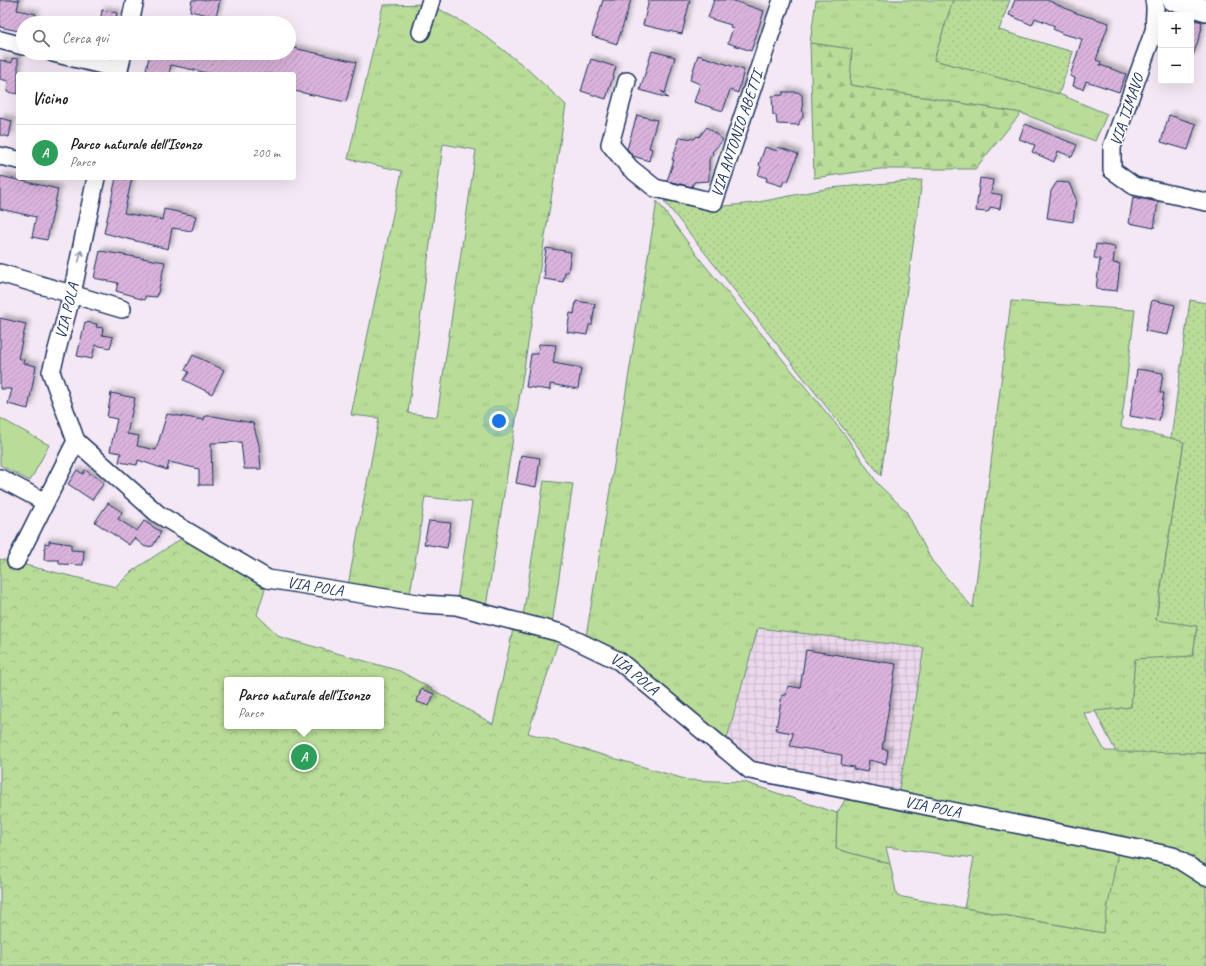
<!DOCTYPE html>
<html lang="it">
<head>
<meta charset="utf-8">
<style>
	:root { --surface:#fff; --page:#f2f2f2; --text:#202124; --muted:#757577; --line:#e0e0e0; --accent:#111827 }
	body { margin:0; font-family:Caveat,sans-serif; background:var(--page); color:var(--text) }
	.controls { position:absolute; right:12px; top:12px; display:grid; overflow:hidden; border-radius:4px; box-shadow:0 4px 16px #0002 }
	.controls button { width:36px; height:36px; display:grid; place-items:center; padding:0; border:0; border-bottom:1px solid var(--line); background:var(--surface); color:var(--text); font:20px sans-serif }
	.you { position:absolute; left:499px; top:421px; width:14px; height:14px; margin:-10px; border:3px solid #fff; border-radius:50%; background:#1a73e8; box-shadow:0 0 0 6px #1a73e833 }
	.badge { display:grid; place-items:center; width:26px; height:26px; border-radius:50%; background:var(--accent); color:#fff; font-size:13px; font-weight:700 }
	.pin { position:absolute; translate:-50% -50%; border:2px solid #fff; box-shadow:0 1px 4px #0006 }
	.popup { position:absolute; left:224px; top:677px; width:160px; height:52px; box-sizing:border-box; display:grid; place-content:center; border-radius:4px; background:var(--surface); filter:drop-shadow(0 1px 3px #0005); font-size:13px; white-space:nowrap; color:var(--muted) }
	.popup b { font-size:15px; color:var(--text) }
	.popup::after { content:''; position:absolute; left:50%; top:100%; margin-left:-8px; border:8px solid transparent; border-top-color:var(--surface) }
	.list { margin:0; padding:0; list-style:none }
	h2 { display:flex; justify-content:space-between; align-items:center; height:52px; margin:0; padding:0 16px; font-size:17px }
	h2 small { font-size:13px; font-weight:400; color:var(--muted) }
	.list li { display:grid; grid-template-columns:26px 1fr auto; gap:12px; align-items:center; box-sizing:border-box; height:56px; padding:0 16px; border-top:1px solid var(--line) }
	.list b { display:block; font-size:15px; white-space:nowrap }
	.list p { margin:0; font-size:13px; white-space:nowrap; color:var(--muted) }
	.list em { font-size:13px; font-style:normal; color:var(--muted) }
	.icon { flex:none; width:22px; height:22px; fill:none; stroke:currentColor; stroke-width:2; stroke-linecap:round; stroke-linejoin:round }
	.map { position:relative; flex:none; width:1206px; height:966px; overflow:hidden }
	.search { position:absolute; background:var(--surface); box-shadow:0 4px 16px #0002; left:16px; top:16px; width:280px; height:44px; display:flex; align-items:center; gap:10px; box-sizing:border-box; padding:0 14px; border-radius:22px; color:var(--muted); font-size:15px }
	.panel { position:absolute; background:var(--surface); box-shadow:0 4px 16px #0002; left:16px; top:72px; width:280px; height:108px; border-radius:4px }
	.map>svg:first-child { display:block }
</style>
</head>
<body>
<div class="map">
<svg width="1206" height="966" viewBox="0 0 1206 966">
	<defs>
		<pattern id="industrial-grid" width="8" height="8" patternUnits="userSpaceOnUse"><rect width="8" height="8" fill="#ecd8ec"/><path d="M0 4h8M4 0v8" fill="none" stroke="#cabacd"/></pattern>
		<pattern id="grass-tufts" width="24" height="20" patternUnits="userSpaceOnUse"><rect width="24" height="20" fill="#b9dd98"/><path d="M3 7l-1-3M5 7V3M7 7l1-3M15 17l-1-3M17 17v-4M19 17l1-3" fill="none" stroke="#9ebe85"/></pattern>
		<pattern id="forest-firs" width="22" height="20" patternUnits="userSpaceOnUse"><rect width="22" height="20" fill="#b9dd98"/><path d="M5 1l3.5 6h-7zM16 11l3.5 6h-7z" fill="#9ebe85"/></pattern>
		<pattern id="park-crowns" width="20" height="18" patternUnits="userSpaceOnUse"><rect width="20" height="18" fill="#b9dd98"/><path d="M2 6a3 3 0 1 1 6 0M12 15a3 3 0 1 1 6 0" fill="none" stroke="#9ebe85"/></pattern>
		<pattern id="garden-dots" width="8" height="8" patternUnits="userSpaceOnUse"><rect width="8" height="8" fill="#b9dd98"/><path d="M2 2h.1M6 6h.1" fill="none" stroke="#9ebe85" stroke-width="1.8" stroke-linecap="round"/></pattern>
		<pattern id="building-hatch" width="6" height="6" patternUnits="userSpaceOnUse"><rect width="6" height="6" fill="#dab3db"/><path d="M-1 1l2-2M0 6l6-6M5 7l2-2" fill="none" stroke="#ba9abe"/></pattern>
		<filter id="shadow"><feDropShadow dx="3.5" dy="-3.5" stdDeviation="2" flood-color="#0004"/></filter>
	</defs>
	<rect width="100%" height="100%" fill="#f4e8f4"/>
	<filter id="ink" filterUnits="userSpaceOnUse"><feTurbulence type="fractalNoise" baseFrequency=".025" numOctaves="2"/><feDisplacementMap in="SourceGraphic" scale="8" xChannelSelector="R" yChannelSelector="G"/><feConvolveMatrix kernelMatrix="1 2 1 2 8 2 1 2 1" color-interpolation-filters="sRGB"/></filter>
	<g filter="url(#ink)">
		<polygon fill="url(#industrial-grid)" points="757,628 924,648 897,800 750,770 724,749"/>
		<g fill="url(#grass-tufts)" stroke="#6a867b" fill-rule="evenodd">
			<polygon points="816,0 953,0 934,60 1059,94 1107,114 1095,141 1021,113 850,85 851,49 810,43"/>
			<path d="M430 4 480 32 524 66 566 105 485 613 456 606 472 502 425 497 409 601 347 591 379 418 351 415 402 171 348 159 383 5ZM443 144 476 150 437 417 408 413Z"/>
			<polygon points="657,201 703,263 845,435 878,484 906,511 932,561 973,608 1011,301 1135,310 1121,427 1184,441 1156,619 1197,626 1193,656 1135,660 1131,707 1084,713 1105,751 1206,753 1206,877 1103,933 964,908 974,858 886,847 890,864 836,849 837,813 845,800 897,800 924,648 758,628 724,749 585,643"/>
			<polygon points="544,481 573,484 552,624 523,616"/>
		</g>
		<polygon fill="url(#forest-firs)" stroke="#6a867b" points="810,43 852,49 850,85 1021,113 975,169 880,169 814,178"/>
		<path fill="url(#park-crowns)" stroke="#6a867b" fill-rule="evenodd" d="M190 533 268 579 257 615 280 637 400 671 493 724 515 620 561 633 528 733 688 780 744 782 837 813 836 849 890 864 897 896 1103 933 1119 845 1206 877V966H0V559L116 587 132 571ZM227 680H381V726H227Z"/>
		<g fill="url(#garden-dots)" stroke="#6a867b">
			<polygon points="953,0 1010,0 999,30 1073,52 1059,94 934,60"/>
			<polygon points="922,180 881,476 664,201 715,207 754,203 830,188"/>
			<polygon points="1190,300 1206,303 1206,753 1116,752 1095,711 1131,707 1135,659 1193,656 1197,626 1156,620 1184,442 1171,438"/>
		</g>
		<polygon fill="#b9dd98" stroke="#6a867b" points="0,418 49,445 30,481 0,465"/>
		<g fill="url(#building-hatch)" stroke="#1b2f5e" filter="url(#shadow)">
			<polygon points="0,0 19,0 17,10 36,14 34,23 23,23 23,32 0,27"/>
			<polygon points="192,0 220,0 216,17 190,11"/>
			<polygon points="603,0 631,0 617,44 592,36"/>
			<polygon points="649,0 690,0 682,34 643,25"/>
			<polygon points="714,0 731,0 764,11 751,51 728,43 733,28 730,27 731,25 708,18"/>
			<polygon points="1015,0 1047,0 1076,13 1109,23 1096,60 1101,62 1100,65 1126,74 1119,92 1086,81 1083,89 1073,86 1075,78 1070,76 1082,39 1063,34 1053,29 1055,26 1035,18 1032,25 1009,15"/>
			<polygon points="102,10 117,13 115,23 100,23"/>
			<polygon points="1191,19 1202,22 1201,28 1202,28 1193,56 1191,56"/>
			<polygon points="289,47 356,62 346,102 294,91 294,74 212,74 171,65 169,74 145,74 150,53 178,56 178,53 289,53"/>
			<polygon points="652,51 675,57 665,93 661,91 668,98 640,90"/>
			<polygon points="698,55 744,70 738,93 730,90 723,111 694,102 700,84 690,80"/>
			<polygon points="12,58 18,59 18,94 7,92 8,81 0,79 0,60 12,63"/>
			<polygon points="591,59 616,67 606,99 581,91"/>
			<polygon points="783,92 798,92 802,95 803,117 799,122 799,125 777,124 776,115 773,115 772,96 783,95"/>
			<polygon points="637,115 657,120 649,148 652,149 649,161 633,156 627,149"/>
			<polygon points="1169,115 1196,124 1188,150 1161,142"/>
			<polygon points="0,118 12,121 9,137 0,135"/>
			<polygon points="1025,124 1077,145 1072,157 1058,151 1054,162 1032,152 1035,145 1019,139"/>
			<polygon points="707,127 723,140 712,152 713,154 709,159 709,181 694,182 692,187 667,181 674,160 672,160 680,137 694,139 697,136 699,137"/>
			<polygon points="765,147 777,151 778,147 798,154 788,182 784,180 782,186 766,181 767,178 758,175 761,167 759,165"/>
			<polygon points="0,176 58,189 47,240 32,237 36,217 0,209"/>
			<polygon points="116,178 132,178 124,213 162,220 164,209 196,216 192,231 172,228 168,249 104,233"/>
			<polygon points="980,178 993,180 991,193 1002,195 1000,209 990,207 989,211 986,212 976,211"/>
			<polygon points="1057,182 1069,183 1076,199 1073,222 1047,218 1051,191"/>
			<polygon points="1133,197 1158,202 1154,228 1129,223"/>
			<polygon points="1096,244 1115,247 1113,263 1120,264 1117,291 1096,289 1100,259 1094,258"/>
			<polygon points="546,248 571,252 568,272 565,272 563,282 544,279 545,271 543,271"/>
			<polygon points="100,251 165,262 157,297 145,296 145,300 134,297 134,296 116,291 118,283 94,278"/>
			<polygon points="1152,300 1175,305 1168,335 1145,331"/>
			<polygon points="576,301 595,304 592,325 589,325 587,335 567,332 570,313 574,314"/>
			<polygon points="0,318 26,324 18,358 24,360 23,363 36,366 28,409 8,404 12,389 0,389"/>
			<polygon points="85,322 97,324 96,327 103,328 102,335 113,337 110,348 95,345 92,359 77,356"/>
			<polygon points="539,344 556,345 553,363 581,368 578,389 550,384 550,390 526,387 531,354 538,354"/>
			<polygon points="193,355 224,370 212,394 184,380 189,372 185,370"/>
			<polygon points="1137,369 1163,373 1160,393 1164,393 1159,421 1130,416"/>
			<polygon points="111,393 135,398 127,434 139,436 137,446 156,450 167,414 204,420 205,416 213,416 253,423 259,445 261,469 244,469 241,442 211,443 212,485 199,485 199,469 169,462 167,470 138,460 137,465 119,462 121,453 110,451 117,419 107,417"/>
			<polygon points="521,455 540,458 536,487 516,483"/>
			<polygon points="77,470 83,474 85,470 104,483 92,500 68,484"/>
			<polygon points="108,503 122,512 118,519 137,531 144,521 161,532 153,546 145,547 134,538 129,545 95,522"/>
			<polygon points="429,521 451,523 447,548 424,544"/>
			<polygon points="49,541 71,544 71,550 84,551 83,565 59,564 59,560 44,560 45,543 49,544"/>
			<polygon points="806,650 896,664 882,749 888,750 886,764 869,760 867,772 853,769 854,767 841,765 842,755 790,746 793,733 776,730 782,695 786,695 788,686 800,688"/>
			<polygon points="421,689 434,694 429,706 417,702"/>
		</g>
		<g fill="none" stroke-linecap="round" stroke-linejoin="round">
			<defs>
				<g id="minor">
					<path d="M1154 0C1157 10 1153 19 1155 28"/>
					<polyline points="1161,22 1155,28 1112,147 1112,170 1134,186 1206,202"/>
					<polyline points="130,23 135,0"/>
					<polyline points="421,32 431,0"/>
					<polyline points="0,40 23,46"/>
					<polyline points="53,53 119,69"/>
					<polyline points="118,74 123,53"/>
					<path id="s1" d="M627 81 610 144 630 168 655 188 714 202 782 0"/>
					<polyline points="0,156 18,160"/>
					<path id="s2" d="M96 178 72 294 51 372 76 441 158 514 268 579 423 604 456 606 561 633 619 661 750 770 1173 856 1206 877"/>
					<polyline points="0,273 122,309"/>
					<polyline points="0,478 45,502"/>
					<polyline points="16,561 76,441"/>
				</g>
				<polyline id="major" points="1173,0 1206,10"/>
			</defs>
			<use href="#minor" stroke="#1b2f5e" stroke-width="20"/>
			<use href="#major" stroke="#1b2f5e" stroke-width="24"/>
			<use href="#minor" stroke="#fff" stroke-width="17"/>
			<use href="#major" stroke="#fff" stroke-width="21"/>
		</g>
		<defs><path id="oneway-shaft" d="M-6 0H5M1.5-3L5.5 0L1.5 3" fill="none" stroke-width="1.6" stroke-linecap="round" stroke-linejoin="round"/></defs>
		<use stroke="#8d97ae" href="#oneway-shaft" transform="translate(80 256) rotate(-78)"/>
	</g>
	<g text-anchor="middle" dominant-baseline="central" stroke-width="3" stroke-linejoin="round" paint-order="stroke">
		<g font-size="16" fill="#1b2f5e" stroke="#fff">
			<text transform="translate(1127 110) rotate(-71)">VIA TIMAVO</text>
			<text stroke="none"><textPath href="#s1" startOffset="261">VIA ANTONIO ABETTI</textPath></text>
			<text transform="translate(67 311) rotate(-76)">VIA POLA</text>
			<text stroke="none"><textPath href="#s2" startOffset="558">VIA POLA</textPath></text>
			<text stroke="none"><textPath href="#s2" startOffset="893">VIA POLA</textPath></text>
			<text stroke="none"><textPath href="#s2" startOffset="1230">VIA POLA</textPath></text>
		</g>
	</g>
</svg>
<div class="controls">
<button>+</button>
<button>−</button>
</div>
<div class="you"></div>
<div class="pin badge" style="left:304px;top:757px;background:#2e9e5b">A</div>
<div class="popup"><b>Parco naturale dell'Isonzo</b>Parco</div>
<div class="search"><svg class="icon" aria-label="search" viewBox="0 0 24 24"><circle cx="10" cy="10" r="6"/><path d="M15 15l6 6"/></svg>Cerca qui</div>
<section class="panel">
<h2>Vicino<small></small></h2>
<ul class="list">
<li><span class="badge" style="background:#2e9e5b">A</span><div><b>Parco naturale dell'Isonzo</b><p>Parco</p></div><em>200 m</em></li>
</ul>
</section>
</div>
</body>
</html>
